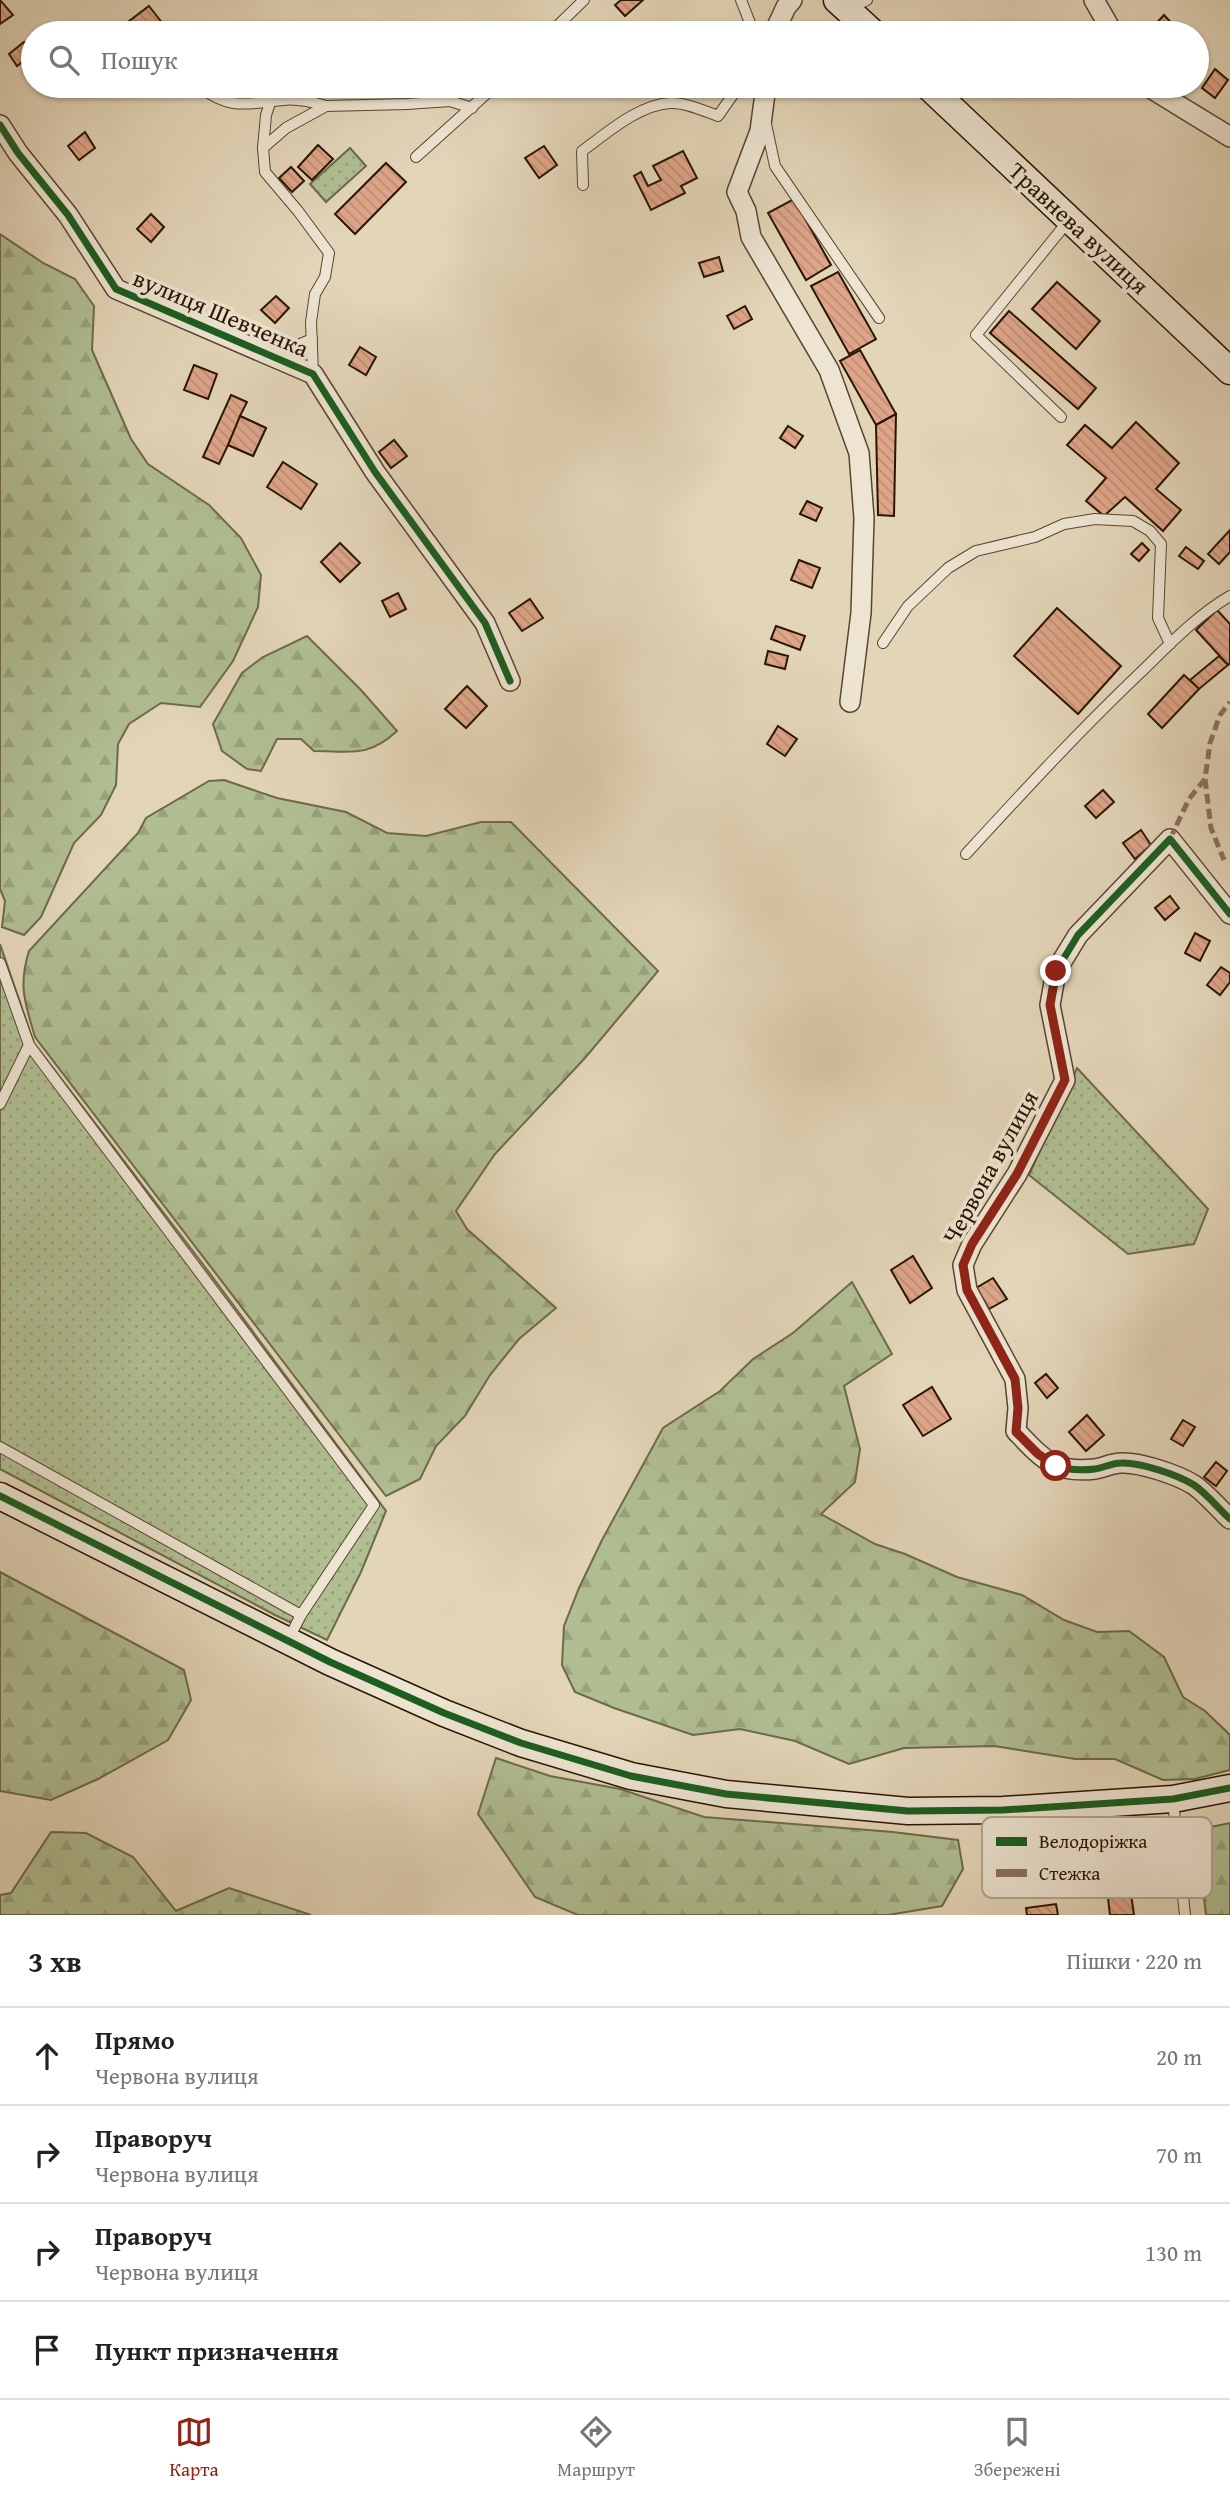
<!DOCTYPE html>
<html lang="uk">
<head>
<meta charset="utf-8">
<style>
	:root { --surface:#fff; --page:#f6f6f6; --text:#222; --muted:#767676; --line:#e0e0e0; --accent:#8f2418 }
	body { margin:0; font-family:"Gentium Book Plus",serif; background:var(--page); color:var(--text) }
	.stop { position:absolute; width:21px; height:21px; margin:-16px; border:5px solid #8f2418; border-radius:50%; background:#fff }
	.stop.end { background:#8f2418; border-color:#fff; box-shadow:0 2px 7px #0008 }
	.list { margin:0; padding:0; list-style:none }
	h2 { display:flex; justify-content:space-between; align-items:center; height:91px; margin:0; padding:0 28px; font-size:30px }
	h2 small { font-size:23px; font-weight:400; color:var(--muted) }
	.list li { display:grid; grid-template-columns:46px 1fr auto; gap:21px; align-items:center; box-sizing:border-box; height:98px; padding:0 28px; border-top:2px solid var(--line) }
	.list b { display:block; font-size:26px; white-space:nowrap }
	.list p { margin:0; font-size:23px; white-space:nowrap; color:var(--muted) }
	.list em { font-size:23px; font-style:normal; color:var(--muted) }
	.icon { flex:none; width:38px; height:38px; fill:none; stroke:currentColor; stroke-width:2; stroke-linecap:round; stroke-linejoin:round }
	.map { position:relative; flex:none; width:1230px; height:1915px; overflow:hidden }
	.search { position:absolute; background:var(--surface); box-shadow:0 2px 5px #0004; left:21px; right:21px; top:21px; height:77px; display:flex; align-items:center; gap:18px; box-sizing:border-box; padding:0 24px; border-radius:38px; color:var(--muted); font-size:26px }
	.sheet { height:483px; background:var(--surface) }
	nav { display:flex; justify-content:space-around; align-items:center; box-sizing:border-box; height:98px; border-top:2px solid var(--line); background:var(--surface); font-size:19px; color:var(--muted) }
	nav a { display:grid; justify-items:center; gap:4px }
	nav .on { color:var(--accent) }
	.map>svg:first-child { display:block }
</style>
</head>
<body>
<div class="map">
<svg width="1230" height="1915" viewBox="0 0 1230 1915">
	<defs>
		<pattern id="green-dots" width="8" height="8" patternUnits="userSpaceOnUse" patternTransform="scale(1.75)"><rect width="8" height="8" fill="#b0be92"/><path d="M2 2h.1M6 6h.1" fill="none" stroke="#98a27c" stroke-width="1.8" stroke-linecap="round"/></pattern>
		<pattern id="forest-firs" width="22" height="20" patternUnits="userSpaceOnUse" patternTransform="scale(1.75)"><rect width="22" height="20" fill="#b0be92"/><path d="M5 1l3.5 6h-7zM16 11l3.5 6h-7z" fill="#98a27c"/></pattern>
		<pattern id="building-back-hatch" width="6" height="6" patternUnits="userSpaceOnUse" patternTransform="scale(1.75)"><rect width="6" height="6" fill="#dea588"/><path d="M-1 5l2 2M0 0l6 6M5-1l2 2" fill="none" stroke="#bf8d74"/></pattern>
	</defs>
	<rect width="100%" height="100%" fill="#e3d5b8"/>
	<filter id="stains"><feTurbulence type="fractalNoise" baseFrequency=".00286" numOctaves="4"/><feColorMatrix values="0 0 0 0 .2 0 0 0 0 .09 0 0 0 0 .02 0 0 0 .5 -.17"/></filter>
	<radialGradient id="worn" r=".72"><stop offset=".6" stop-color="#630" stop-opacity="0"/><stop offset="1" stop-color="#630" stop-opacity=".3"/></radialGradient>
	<g fill="url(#green-dots)" stroke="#6d6a4a" stroke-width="2">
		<polygon points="350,148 366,166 326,202 310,184"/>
		<polygon points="0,944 34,1043 202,1263 386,1511 361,1572 327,1640 275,1615 0,1469"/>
		<polygon points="1077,1068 1208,1209 1194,1244 1128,1254 1029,1175"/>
	</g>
	<g fill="url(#forest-firs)" stroke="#6d6a4a" stroke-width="2">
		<polygon points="0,234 43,263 75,279 94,306 92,350 131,439 148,464 209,505 241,538 261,575 258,607 233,661 200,707 161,703 129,724 118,744 116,785 101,815 74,843 41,917 24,935 2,927 5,901 0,889"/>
		<path d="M307 636 361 690 397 731C368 758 351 751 314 751L301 739H277L261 771 247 769 222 751 213 724 242 673 263 657Z"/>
		<path d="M224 780 277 798 346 812 387 833 426 836 481 822H511L658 971 585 1058 495 1154 456 1211 467 1229 556 1308 519 1339 490 1375 465 1416 436 1446 420 1479 386 1496 35 1037C25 1003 18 986 29 951L138 833 146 818 209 781Z"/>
		<polygon points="852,1282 892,1354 844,1386 860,1449 855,1482 821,1514 875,1544 905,1554 957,1577 1022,1595 1064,1620 1097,1632 1129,1631 1164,1657 1183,1697 1205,1711 1230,1735 1230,1770 1195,1779 1163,1780 1115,1759 1075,1759 994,1746 904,1748 849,1764 795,1741 740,1729 693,1735 614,1708 575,1692 562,1665 564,1626 579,1588 602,1540 663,1428 720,1391 753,1359 793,1333"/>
		<polygon points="0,1572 184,1670 191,1700 168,1740 98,1779 51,1800 0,1791"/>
		<polygon points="496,1758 550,1776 620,1789 704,1817 893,1832 958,1840 963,1869 942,1906 888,1915 578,1915 535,1897 478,1814"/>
		<polygon points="1230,1823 1230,1915 1206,1915 1196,1830"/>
		<polygon points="51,1832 86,1833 133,1857 176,1911 229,1888 311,1915 0,1915 0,1895 11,1893"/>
	</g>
	<g fill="url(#building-back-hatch)" stroke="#2a1502" stroke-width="2">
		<polygon points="0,0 13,15 0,24"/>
		<polygon points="621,0 643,0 625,16 615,5"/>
		<polygon points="149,6 170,33 124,33 120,28"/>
		<polygon points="1164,15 1178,30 1174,33 1157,33 1152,28"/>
		<polygon points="24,42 32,55 17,66 9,54"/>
		<polygon points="1215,69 1228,80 1215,98 1202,88"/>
		<polygon points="85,132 95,148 79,160 68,146"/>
		<polygon points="318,145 333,159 312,180 298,167"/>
		<polygon points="544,146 557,165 539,178 525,158"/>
		<polygon points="683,151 697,178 681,186 685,193 651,210 634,176 641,172 648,186 661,180 653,166"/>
		<polygon points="386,163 406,182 355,234 335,214"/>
		<polygon points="291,167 304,181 292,192 279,178"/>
		<polygon points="794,199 831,265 806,280 768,213"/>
		<polygon points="151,214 164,227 151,242 137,229"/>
		<polygon points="719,257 723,271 704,277 699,263"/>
		<polygon points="838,272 876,339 849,354 811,286"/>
		<polygon points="1057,282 1100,321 1076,349 1032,309"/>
		<polygon points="276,296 289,308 275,323 261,310"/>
		<polygon points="745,306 752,319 734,329 727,316"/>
		<polygon points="1009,311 1096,388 1078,409 990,333"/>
		<polygon points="360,347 376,357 366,375 349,365"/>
		<polygon points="860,350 896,414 876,425 840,361"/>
		<polygon points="194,365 217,374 208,399 184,390"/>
		<polygon points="231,395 247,402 240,416 266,428 253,456 228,445 219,464 203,457"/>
		<polygon points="896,414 894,516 878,515 876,425"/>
		<polygon points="240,416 266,428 253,456 228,445"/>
		<polygon points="1136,422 1179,463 1156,489 1181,510 1163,531 1125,497 1104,516 1086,501 1106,478 1067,445 1085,425 1112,448"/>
		<polygon points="788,426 803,436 795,448 780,438"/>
		<polygon points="394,440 407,456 391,468 379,452"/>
		<polygon points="283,462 317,484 301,509 267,487"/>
		<polygon points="807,501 822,508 816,521 800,514"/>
		<polygon points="1230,530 1230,552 1219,564 1208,554"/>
		<polygon points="340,543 360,563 340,582 321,562"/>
		<polygon points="1142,543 1149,550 1139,561 1131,554"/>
		<polygon points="1186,547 1204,561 1198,569 1179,556"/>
		<polygon points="799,560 820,568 812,588 791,580"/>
		<polygon points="398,593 406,609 390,617 382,601"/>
		<polygon points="530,599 543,618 522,631 509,613"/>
		<polygon points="1057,608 1121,666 1078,714 1014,656"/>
		<polygon points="1217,610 1230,624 1230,663 1228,665 1196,630"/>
		<polygon points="776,626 805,636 800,650 771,639"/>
		<polygon points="768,651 788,656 785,669 765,664"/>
		<polygon points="1219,656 1228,665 1199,689 1190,680"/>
		<polygon points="1184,675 1199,689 1162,728 1148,714"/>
		<polygon points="467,686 487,706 466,728 445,709"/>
		<polygon points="778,726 797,739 785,756 767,744"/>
		<polygon points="1103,790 1114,802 1096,818 1085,806"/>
		<polygon points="1141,830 1151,845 1135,859 1123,843"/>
		<polygon points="1170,896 1179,908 1165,920 1155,908"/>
		<polygon points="1195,933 1210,941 1200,961 1185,953"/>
		<polygon points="1221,967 1230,973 1230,982 1220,995 1207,985"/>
		<polygon points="913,1256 932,1288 910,1303 891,1270"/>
		<polygon points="993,1278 1007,1299 989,1309 976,1288"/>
		<polygon points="1046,1374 1058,1388 1047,1398 1035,1383"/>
		<polygon points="932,1387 951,1419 923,1436 903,1405"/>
		<polygon points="1087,1415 1104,1435 1086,1451 1069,1432"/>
		<polygon points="1183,1420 1195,1427 1183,1446 1171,1439"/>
		<polygon points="1216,1462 1227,1471 1216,1486 1204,1477"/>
		<polygon points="1131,1894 1134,1915 1110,1915 1108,1898"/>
		<polygon points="1056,1904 1058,1915 1027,1915 1026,1908"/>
	</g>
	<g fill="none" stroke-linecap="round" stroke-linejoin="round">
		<defs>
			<g id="lane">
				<polyline points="741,0 754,33"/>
				<polyline points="849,9 867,0"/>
				<polyline points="550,33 584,0"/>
				<path d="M199 86C229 110 246 104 283 100 297 98 313 102 326 106"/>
				<polyline points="766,124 775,166 879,318"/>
				<polyline points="263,148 266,115 270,103"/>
				<polyline points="416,157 495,86"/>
				<path d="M583 185 582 151C607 133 638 105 670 103 685 102 704 111 718 116L739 86"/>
				<polyline points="274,355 312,339"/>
				<polyline points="313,374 311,322 315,294 325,277 329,253 298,211 265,172 263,148 286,128 326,106 407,104 450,101 472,108"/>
				<polyline points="1061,417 976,335 1069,220"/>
				<polyline points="883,643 908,606 948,568 976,551 1035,537 1064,524 1095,519 1133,521 1150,531 1161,544 1158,618 1170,644"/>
				<path d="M966 854C1023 792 1079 731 1140 673 1168 646 1196 616 1230 596"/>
				<polyline points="0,963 29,1045 374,1505 301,1615 288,1640"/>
				<polyline points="0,1104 29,1045"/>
				<polyline points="0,1447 301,1615"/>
				<polyline points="1173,1801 1185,1915"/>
			</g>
			<g id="street">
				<polyline points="1094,0 1113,33"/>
				<polyline points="774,33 786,7 792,0"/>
				<polyline points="766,86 760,131 737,192 746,211 751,237 829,370 859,453 864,518 861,613 850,702"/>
				<polyline points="1147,86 1230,137"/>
				<polyline points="0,125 18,153 68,215 116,289 313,374 375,472 485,623 510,681"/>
				<path d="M1230 914 1170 839 1078 935 1056 971 1050 1005 1065 1080 1017 1174 972 1244 963 1265 967 1290 1015 1379 1018 1408 1016 1431C1042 1458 1054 1474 1095 1469 1103 1468 1112 1463 1121 1463 1140 1462 1178 1475 1194 1485 1207 1494 1218 1508 1230 1519"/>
			</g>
			<g id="secondary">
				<polyline points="837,0 873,33"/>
				<polyline points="928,86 1230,371"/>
				<polyline points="0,1496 330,1662 444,1713 521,1743 631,1776 726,1794 908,1811 1003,1810 1173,1799 1230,1788"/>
			</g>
		</defs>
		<use href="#lane" stroke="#584530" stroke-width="12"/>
		<use href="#street" stroke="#584530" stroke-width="22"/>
		<use href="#secondary" stroke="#2a1502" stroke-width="29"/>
		<use href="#lane" stroke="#ede4d1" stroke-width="10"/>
		<use href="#street" stroke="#ede4d1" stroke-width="19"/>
		<use href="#secondary" stroke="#ede4d1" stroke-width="26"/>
		<g stroke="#8d6e63" stroke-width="5" stroke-dasharray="10 5" stroke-linecap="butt">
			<polyline points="1205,779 1211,828 1224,860"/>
			<polyline points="1170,839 1189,799 1205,779 1210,743 1220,715 1230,702"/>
		</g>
		<defs>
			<g id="cycleway">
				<polyline points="0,125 18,153 68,215 116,289 313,374 375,472 485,623 510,681"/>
				<path d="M1230 914 1170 839 1078 935 1056 971 1050 1005 1065 1080 1017 1174 972 1244 963 1265 967 1290 1015 1379 1018 1408 1016 1431C1042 1458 1054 1474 1095 1469 1103 1468 1112 1463 1121 1463 1140 1462 1178 1475 1194 1485 1207 1494 1218 1508 1230 1519"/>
				<polyline points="0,1496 330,1662 444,1713 521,1743 631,1776 726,1794 908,1811 1003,1810 1173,1799 1230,1788"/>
			</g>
		</defs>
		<use href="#cycleway" stroke="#ede4d1" stroke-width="11"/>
		<use href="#cycleway" stroke="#1b5e20" stroke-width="7"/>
	</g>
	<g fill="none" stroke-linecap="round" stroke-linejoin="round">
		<polyline stroke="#8f2418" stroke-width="9" points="1056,1466 1038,1454 1016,1432 1018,1408 1015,1379 967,1290 963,1265 972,1244 1017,1174 1065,1080 1050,1005 1056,971"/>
	</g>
	<g text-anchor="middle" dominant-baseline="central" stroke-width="7" stroke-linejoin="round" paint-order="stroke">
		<g font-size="24" fill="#2a1502" stroke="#ede4d1">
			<text transform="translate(1079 228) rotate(43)">Травнева вулиця</text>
			<text transform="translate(221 313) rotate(23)">вулиця Шевченка</text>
			<text transform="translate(990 1167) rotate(-61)">Червона вулиця</text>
		</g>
	</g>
	<rect x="982" y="1817" width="230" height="81" rx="10" fill="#ede4d1" stroke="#b2a693" stroke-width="2"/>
	<rect x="996" y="1837" width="31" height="9" fill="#1b5e20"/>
	<rect x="996" y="1869" width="31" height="8" fill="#8d6e63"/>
	<g font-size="19" fill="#2a1502">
		<text x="1039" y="1848">Велодоріжка</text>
		<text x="1039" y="1880">Стежка</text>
	</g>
	<rect width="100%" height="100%" filter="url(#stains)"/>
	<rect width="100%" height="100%" fill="url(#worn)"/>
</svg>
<div class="stop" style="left:1056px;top:1466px"></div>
<div class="stop end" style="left:1056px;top:971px"></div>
<div class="search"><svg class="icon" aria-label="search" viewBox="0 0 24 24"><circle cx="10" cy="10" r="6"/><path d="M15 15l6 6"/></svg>Пошук</div>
</div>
<section class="sheet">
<h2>3 хв<small>Пішки · 220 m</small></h2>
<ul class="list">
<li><svg class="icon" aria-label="ahead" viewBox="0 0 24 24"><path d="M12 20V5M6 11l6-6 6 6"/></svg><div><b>Прямо</b><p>Червона вулиця</p></div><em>20 m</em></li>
<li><svg class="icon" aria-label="right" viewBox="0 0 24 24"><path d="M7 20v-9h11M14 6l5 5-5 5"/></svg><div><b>Праворуч</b><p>Червона вулиця</p></div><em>70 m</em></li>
<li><svg class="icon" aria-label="right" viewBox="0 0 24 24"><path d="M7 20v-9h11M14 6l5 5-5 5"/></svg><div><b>Праворуч</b><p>Червона вулиця</p></div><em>130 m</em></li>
<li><svg class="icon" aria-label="arrive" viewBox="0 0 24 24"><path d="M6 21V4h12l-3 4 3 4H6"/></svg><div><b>Пункт призначення</b></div></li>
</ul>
</section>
<nav>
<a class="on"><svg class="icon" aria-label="map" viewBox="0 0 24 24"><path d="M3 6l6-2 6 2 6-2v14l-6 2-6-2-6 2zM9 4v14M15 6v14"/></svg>Карта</a>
<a><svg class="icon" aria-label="directions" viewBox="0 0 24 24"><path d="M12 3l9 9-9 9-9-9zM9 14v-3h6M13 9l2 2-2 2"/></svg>Маршрут</a>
<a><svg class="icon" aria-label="saved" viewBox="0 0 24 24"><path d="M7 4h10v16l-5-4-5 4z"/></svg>Збережені</a>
</nav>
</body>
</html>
